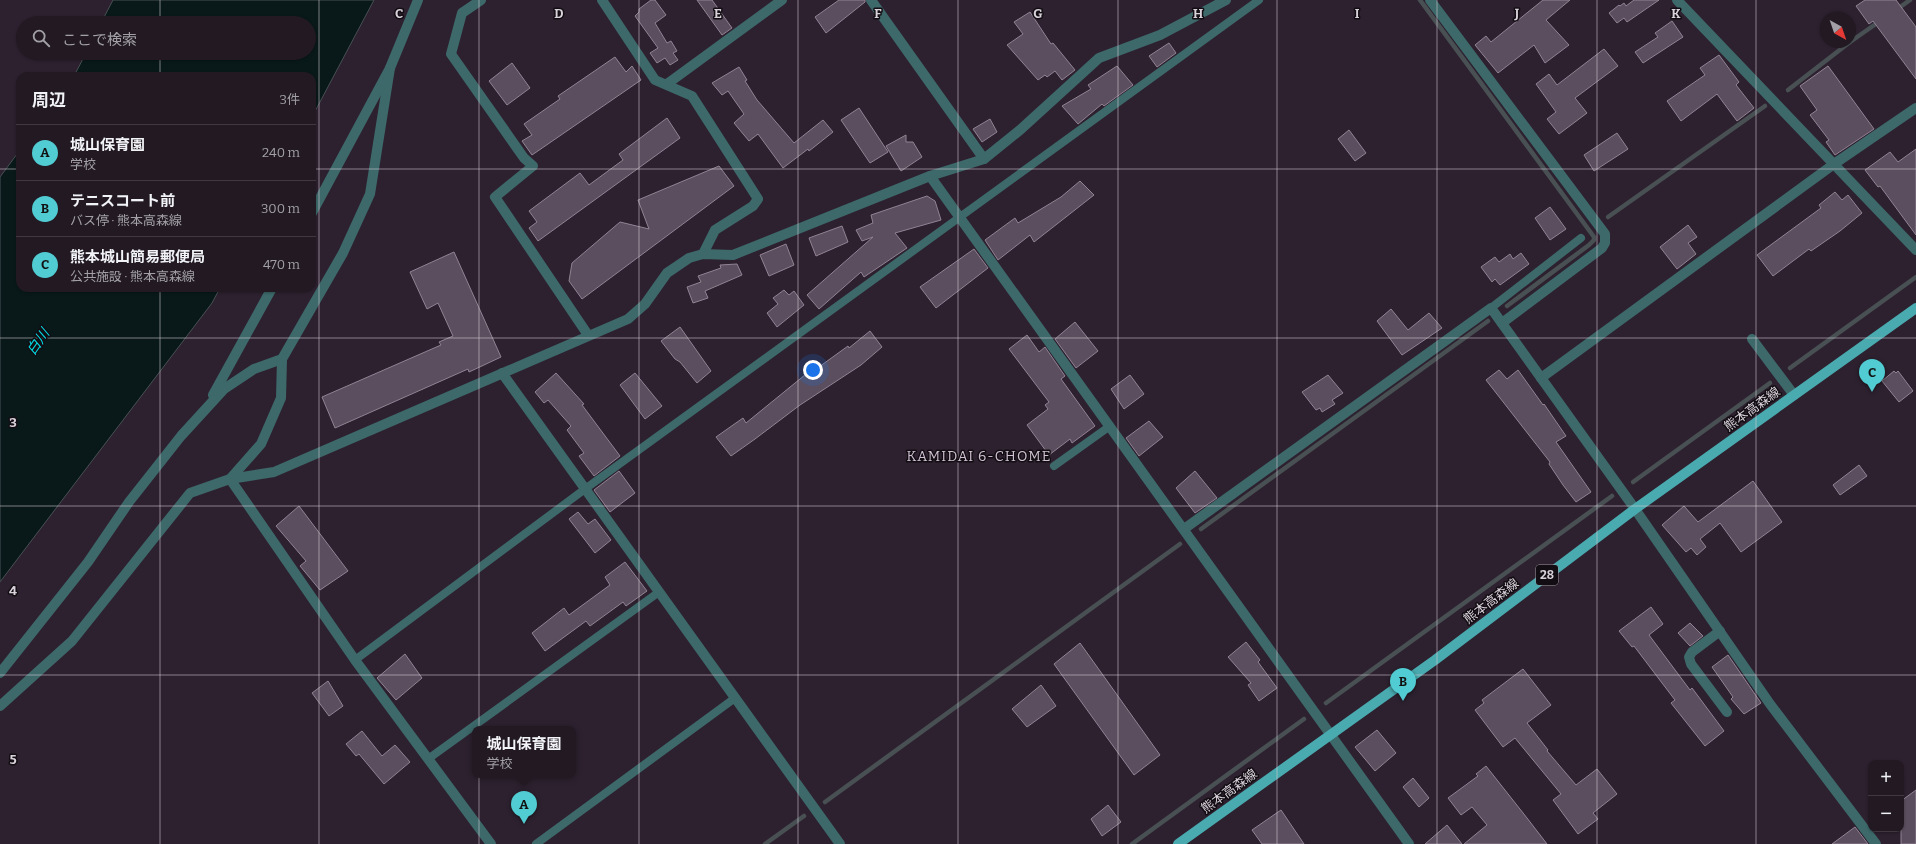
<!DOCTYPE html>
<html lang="ja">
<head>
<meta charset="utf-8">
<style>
	:root { --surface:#221923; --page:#2a222b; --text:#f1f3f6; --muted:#a2a0a6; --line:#3f3841; --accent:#51ccd2 }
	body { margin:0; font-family:Bitter,"Noto Sans JP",serif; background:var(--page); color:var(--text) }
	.controls { position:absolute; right:12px; bottom:12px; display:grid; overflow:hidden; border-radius:8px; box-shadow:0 1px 3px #0004 }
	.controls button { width:36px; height:36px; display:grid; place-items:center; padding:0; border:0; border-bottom:1px solid var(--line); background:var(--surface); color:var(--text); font:20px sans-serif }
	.compass { position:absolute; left:1820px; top:12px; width:36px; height:36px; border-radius:50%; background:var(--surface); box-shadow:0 1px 3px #0004; rotate:140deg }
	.you { position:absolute; left:813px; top:370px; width:14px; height:14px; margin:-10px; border:3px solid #fff; border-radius:50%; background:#1a73e8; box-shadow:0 0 0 6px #1a73e833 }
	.badge { display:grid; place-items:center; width:26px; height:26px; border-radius:50%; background:var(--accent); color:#111; font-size:13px; font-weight:700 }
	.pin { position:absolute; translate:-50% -33px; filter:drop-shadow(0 1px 2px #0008) }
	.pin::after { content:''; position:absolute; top:21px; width:14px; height:12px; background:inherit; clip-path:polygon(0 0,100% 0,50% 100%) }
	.popup { position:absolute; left:472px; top:726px; width:104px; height:52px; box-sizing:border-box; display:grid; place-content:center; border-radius:8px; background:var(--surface); filter:drop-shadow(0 1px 3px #0005); font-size:13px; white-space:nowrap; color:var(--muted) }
	.popup b { font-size:15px; color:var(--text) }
	.popup::after { content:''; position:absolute; left:50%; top:100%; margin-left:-8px; border:8px solid transparent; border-top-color:var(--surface) }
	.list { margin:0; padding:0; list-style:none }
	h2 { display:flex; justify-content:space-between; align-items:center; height:52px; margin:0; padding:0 16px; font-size:17px }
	h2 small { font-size:13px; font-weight:400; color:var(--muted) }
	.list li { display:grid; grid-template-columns:26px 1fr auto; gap:12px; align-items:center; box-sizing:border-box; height:56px; padding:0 16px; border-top:1px solid var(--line) }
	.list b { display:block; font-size:15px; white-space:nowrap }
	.list p { margin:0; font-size:13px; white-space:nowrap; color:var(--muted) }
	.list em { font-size:13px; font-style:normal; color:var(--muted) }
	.icon { flex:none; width:22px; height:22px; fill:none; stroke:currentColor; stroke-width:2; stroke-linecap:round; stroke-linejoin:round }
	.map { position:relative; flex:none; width:1916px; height:844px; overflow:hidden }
	.search { position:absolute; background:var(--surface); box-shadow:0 1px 3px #0004; left:16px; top:16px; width:300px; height:44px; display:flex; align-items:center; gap:10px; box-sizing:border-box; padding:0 14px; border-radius:22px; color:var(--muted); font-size:15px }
	.panel { position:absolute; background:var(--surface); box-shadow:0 1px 3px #0004; left:16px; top:72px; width:300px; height:220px; border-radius:12px }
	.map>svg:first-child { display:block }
</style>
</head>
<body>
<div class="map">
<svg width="1916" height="844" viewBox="0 0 1916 844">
	<rect width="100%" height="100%" fill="#2d212f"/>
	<g fill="#09191a" stroke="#485054">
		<polygon points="113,0 374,0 312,117 312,76 74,76 86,53 309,53 309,23 101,23"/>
		<polygon points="20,150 20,288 220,288 212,303 0,582 0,177"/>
	</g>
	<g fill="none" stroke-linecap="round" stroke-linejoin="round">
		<g stroke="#485054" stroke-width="4.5">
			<polyline points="1420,0 1594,237 1594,240 1589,245 1507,306"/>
			<polyline points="1896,10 1910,0"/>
			<polyline points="1850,42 1880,21"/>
			<polyline points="1788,90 1850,42"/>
			<polyline points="1608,217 1765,106"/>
			<polyline points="1790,368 1916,277"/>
			<polyline points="1633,482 1770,383"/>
			<polyline points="1201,529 1488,321"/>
			<polyline points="1326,703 1612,496"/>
			<polyline points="825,802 1180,544"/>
			<polyline points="765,844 804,816"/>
			<polyline points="1132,844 1304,719"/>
		</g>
	</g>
	<g fill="#5b4e5e" stroke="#928394">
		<polygon points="651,0 655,0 666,15 655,23 667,43 671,41 677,51 673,53 678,60 670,65 665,58 657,63 650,53 658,48 635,16 639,12 639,9"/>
		<polygon points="697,0 712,0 732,28 722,35"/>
		<polygon points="839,0 865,0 865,2 826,33 815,17"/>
		<polygon points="1543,0 1570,0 1546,20 1569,45 1545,63 1534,45 1498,73 1475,45 1486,36 1491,42"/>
		<polygon points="1634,0 1659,0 1627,22 1624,18 1617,23 1609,13 1619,5 1620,6 1624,3 1626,6"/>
		<polygon points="1865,0 1896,0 1916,27 1916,79 1873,21 1869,24 1856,6"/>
		<polygon points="1030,12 1051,44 1053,43 1075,70 1062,80 1055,71 1047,77 1045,75 1038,80 1007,45 1023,34 1014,22"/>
		<polygon points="1672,21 1683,37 1643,63 1635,52 1658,37 1655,33"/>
		<polygon points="1169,43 1176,53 1157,67 1149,56"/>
		<polygon points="1604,49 1618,66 1575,98 1587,113 1559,134 1547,119 1556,112 1536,84 1549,74 1557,85"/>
		<polygon points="1719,55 1739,82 1736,85 1754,108 1737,121 1717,94 1681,121 1667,101 1705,75 1700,68"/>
		<polygon points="615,57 626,72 632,66 641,80 532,155 522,141 532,135 524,124 560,99 558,96"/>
		<polygon points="512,63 530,88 507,105 489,81"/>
		<polygon points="1117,66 1133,85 1104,106 1102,104 1078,124 1062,106 1091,89 1088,85"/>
		<polygon points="1828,66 1874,129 1835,155 1826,142 1829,140 1810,115 1817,110 1800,86"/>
		<polygon points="739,67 747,80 745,81 757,100 794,143 823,120 833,132 809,151 808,149 783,168 758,134 749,141 734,123 744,114 728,91 722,95 712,83"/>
		<polygon points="859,108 888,152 870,163 841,120"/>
		<polygon points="667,118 680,138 538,241 529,228 537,222 529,211 580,173 589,185 623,160 619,154"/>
		<polygon points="990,119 997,132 982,142 973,129"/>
		<polygon points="1349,130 1366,153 1355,161 1338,139"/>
		<polygon points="1617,133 1628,149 1594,171 1584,155"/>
		<polygon points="906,135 906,142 913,142 922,157 901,171 886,146"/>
		<polygon points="1916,149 1916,235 1880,186 1878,187 1865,170 1890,152 1898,162"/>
		<polygon points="719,166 734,186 582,299 569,281 572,263 620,222 649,229 638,200"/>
		<polygon points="1080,181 1094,195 1034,242 1030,235 998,260 985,240 1015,218 1018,223 1061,197"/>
		<polygon points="1835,192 1842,200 1848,195 1862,213 1840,231 1811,251 1809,249 1773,276 1757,255 1821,208 1819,205"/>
		<polygon points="927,196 935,201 941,220 895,233 907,248 864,277 861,272 819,309 807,295 873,237 862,241 856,230 873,223 871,215"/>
		<polygon points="1550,207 1566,229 1550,240 1535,218"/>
		<polygon points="1688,225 1697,237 1688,243 1696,254 1677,269 1660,247"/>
		<polygon points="842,226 848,242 816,256 809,238"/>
		<polygon points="786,244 794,265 769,276 760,255"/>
		<polygon points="974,249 988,268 936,308 920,287"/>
		<polygon points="454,252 501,357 469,372 468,369 335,428 322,397 441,345 439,342 453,336 438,303 427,309 410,272"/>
		<polygon points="1521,253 1529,264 1500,285 1495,279 1492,282 1481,267 1495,257 1499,262 1510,254 1513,259"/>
		<polygon points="737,264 742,275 705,291 708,298 693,303 687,287 701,282 698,276 721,268 720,265"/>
		<polygon points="784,290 789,295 794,291 804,305 777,327 767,313 778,304 773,298"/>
		<polygon points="1391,309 1408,330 1429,313 1442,328 1402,355 1377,321"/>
		<polygon points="1075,322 1098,351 1076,368 1055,339"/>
		<polygon points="680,327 711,371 697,383 680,362 675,359 661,341"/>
		<polygon points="870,331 882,347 861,365 800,405 755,439 731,456 716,437 743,418 746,423 811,370 812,372 848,346 849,348"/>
		<polygon points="1027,335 1039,352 1045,347 1065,376 1061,379 1095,426 1072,443 1070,439 1049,455 1027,425 1048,409 1045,405 1049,402 1009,349"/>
		<polygon points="1499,370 1507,379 1518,370 1543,405 1544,404 1566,436 1556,442 1591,492 1576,502 1563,485 1549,464 1550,462 1486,380"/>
		<polygon points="1894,371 1896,373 1898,371 1913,391 1899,402 1882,381"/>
		<polygon points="556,373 584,404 582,405 620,456 594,476 579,456 584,453 567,430 571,426 548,400 544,403 535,392"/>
		<polygon points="635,373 662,406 645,419 620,385"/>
		<polygon points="1130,375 1144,394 1124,409 1111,389"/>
		<polygon points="1328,375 1343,393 1332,400 1335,404 1322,412 1320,408 1316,410 1302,392"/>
		<polygon points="1149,421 1163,437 1139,456 1126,438"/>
		<polygon points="1859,465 1867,476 1840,495 1833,485"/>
		<polygon points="619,471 635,493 610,512 594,490"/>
		<polygon points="1195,471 1217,498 1195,513 1176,488"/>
		<polygon points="1753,481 1782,522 1741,552 1720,523 1700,539 1706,547 1697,555 1691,548 1686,552 1662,525 1684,506 1698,522"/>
		<polygon points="299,506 348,571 320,590 300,566 306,561 276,526"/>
		<polygon points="578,512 588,524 595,519 611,540 595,553 569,519"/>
		<polygon points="625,562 647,591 626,606 623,602 590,626 586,621 545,651 532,633 564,608 569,615 610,585 605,577"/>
		<polygon points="1651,607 1663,624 1649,635 1690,690 1692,688 1724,731 1705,746 1671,703 1675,700 1659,679 1634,646 1632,647 1619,631"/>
		<polygon points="1690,623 1703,636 1690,646 1678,633"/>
		<polygon points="1246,642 1260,660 1258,662 1277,688 1259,701 1248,685 1251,683 1228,657"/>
		<polygon points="1080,643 1160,755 1134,775 1054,664"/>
		<polygon points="405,654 422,678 396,700 377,678"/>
		<polygon points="1728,655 1761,703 1744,714 1731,699 1733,697 1712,667"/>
		<polygon points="1523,669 1551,705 1527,723 1548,750 1547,751 1576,785 1597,769 1617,794 1593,813 1598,819 1578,834 1553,800 1561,794 1552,783 1515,738 1503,747 1475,710 1484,703 1482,700"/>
		<polygon points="328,681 343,706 329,716 312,693"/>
		<polygon points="1041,685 1056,706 1027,727 1012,709"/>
		<polygon points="1377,730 1396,753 1375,771 1355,747"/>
		<polygon points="362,731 382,756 395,745 410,762 384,784 359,754 356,756 346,744"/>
		<polygon points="1486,766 1527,818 1547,844 1464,844 1487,825 1472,807 1461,815 1448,798 1478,776 1476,774"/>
		<polygon points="1413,778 1429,798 1419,807 1403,787"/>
		<polygon points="1916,790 1916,844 1901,844 1901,801"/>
		<polygon points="1108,805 1121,822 1102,836 1091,819"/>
		<polygon points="1281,810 1304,844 1262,844 1252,830"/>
		<polygon points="1447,825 1462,844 1425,844"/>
		<polygon points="1855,827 1868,844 1832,844"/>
	</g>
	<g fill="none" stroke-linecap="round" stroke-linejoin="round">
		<g stroke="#3d696b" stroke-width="8">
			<polyline points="1491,308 1581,238"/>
			<polyline points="1054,466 1110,426"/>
			<polyline points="355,660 585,489 1259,0"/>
			<polyline points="428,759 659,592"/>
			<polyline points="536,844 735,698"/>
		</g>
		<g stroke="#3d696b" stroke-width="10">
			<polyline points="481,0 462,13 451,54 524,158 533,166 495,197 588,335"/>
			<polyline points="602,0 655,80 692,96 758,199 753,206 715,230 703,254"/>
			<polyline points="871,0 984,159"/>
			<polyline points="1430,0 1605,234 1605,243 1602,248 1502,323"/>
			<polyline points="1677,0 1916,250"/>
			<polyline points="667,84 782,0"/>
			<polyline points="930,176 1409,844"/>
			<polyline points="312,213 390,68 418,0"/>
			<polyline points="1752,339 1794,395"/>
			<polyline points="502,373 840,844"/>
			<polyline points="1541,378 1834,164 1916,108"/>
			<polyline points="213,395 272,288"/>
			<polyline points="230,479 274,472 628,319 645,304 667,273 689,258 703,254 733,255 930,176 984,159 1020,130 1099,58 1160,35 1226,0"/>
			<polyline points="1184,529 1491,308 1635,509 1770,704 1876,844"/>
			<polyline points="1720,631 1692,652 1689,657 1691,664 1727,712"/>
			<polyline points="0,673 88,562 129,502 181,436 224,389 254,369 282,359 343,253 370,194 390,68"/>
			<polyline points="0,706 72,641 190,493 230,479 261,444 281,398 282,359"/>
		</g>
		<polyline stroke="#3d696b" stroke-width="10" points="230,479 355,660 491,844"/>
		<polyline stroke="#49abb0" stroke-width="10" points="1178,844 1435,660 1635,509 1916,308"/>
	</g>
	<path fill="none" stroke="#dad2db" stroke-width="1" stroke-opacity="0.55" d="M160 0V23M319 0V844M479 0V844M639 0V844M798 0V844M958 0V844M1118 0V844M1277 0V844M1437 0V844M1597 0V844M1756 0V844M160 53V76M0 169H20M312 169H1916M160 288V844M0 338H1916M0 506H1916M0 675H1916"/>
	<g text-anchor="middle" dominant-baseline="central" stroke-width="3" stroke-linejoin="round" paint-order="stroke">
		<rect fill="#120d13" stroke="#9e979f" stroke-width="1" x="1536" y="565" width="22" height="20" rx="3"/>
		<g font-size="12" font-weight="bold" fill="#dad2db">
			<text x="1547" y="575">28</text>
		</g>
		<g font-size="13" fill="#dad2db" stroke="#120d13">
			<text transform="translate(1752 409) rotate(-36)">熊本高森線</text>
			<text transform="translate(1491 601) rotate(-37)">熊本高森線</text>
			<text transform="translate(1229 791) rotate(-36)">熊本高森線</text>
		</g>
		<g font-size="14" font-style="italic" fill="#00dbe3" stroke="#120d13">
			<text transform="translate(38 342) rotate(-55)">白川</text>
		</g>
		<g font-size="14" letter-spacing="1" fill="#cfc0d2" stroke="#120d13">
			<text x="979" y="456">KAMIDAI 6-CHOME</text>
		</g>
	</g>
	<g font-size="13" text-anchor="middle" font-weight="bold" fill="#dad2db" stroke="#120d13" stroke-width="3" stroke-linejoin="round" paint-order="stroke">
		<text x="399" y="18">C</text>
		<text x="559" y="18">D</text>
		<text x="718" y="18">E</text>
		<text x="878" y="18">F</text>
		<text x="1038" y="18">G</text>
		<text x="1198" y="18">H</text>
		<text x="1357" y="18">I</text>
		<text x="1517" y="18">J</text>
		<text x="1676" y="18">K</text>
		<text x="13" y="427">3</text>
		<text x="13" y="595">4</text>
		<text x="13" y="764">5</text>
	</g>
</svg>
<div class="controls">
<button>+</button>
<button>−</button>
</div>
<svg class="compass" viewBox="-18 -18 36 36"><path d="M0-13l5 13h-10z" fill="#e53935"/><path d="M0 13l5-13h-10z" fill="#a2a0a6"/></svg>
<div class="you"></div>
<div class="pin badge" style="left:524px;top:824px">A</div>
<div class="popup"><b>城山保育園</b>学校</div>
<div class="pin badge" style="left:1403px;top:701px">B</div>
<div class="pin badge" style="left:1872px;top:392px">C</div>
<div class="search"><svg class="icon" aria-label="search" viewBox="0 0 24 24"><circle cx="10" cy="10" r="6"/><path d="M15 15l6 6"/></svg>ここで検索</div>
<section class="panel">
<h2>周辺<small>3件</small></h2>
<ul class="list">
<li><span class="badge">A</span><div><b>城山保育園</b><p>学校</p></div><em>240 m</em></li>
<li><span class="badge">B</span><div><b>テニスコート前</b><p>バス停 · 熊本高森線</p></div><em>300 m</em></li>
<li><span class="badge">C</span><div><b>熊本城山簡易郵便局</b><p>公共施設 · 熊本高森線</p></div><em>470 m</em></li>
</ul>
</section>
</div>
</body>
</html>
